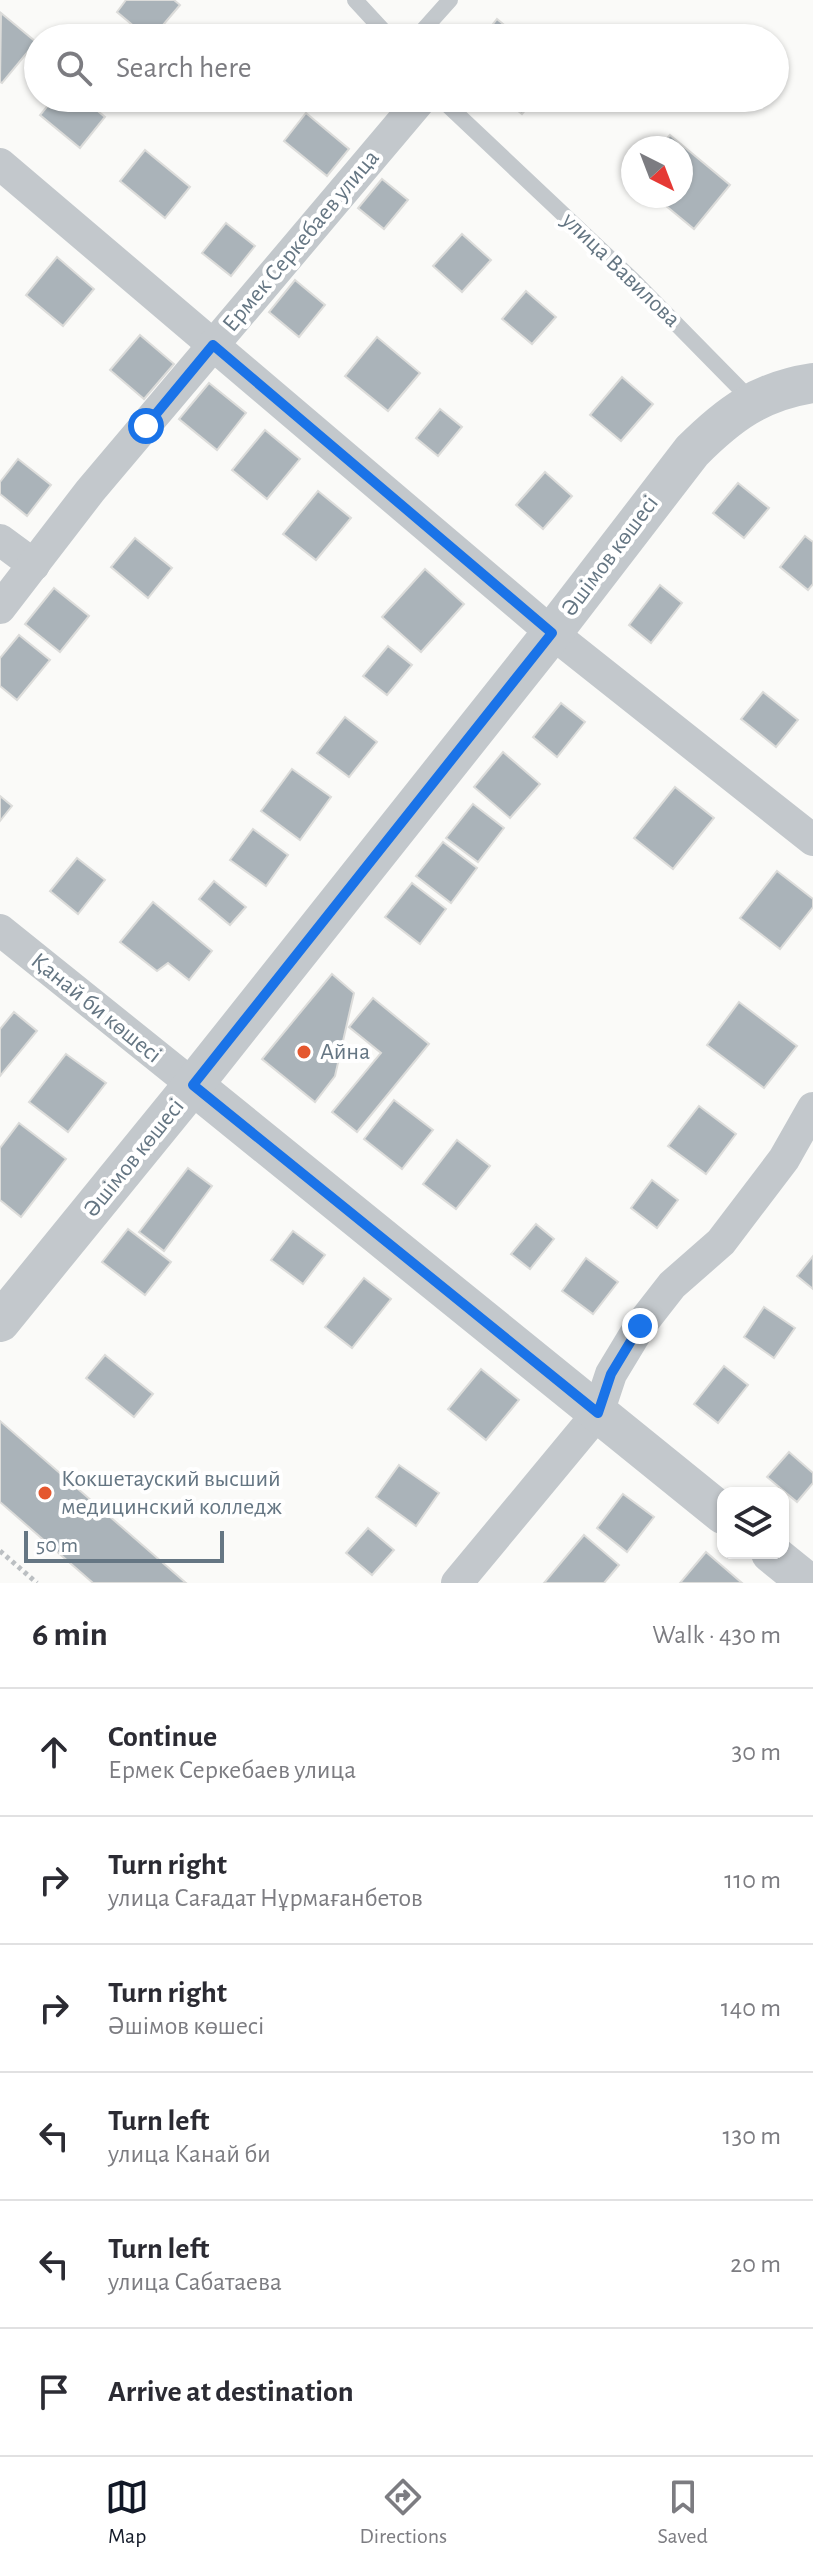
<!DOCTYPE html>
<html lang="en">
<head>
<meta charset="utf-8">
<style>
	:root { --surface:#fff; --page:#f2f2f3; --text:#2b2b33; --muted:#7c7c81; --line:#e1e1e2; --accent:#111827 }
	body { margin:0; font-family:"Alegreya Sans",sans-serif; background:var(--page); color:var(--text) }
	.controls { position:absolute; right:24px; bottom:24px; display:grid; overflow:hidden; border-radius:16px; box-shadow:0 2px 6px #0004 }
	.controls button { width:72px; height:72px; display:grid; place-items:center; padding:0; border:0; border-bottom:2px solid var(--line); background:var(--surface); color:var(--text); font:40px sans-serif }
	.compass { position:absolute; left:621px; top:136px; width:72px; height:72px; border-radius:50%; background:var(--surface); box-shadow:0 2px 6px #0004; rotate:138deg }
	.scale { position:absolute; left:24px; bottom:20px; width:200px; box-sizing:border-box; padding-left:8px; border:4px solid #657683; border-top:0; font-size:22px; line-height:28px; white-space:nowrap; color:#657683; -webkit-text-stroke:6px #fff; paint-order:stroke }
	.stop { position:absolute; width:24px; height:24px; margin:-18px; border:6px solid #1a73e8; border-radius:50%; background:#fff }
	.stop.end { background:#1a73e8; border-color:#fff; box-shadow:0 2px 8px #0008 }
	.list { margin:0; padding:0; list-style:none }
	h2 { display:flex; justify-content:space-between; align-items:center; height:104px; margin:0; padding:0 32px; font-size:34px }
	h2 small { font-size:26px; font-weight:400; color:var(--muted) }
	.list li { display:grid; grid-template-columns:52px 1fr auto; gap:24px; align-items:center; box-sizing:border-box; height:128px; padding:0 32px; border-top:2px solid var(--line) }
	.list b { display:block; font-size:30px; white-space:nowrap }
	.list p { margin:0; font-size:26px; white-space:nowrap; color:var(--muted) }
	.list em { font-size:26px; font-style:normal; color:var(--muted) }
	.icon { flex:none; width:44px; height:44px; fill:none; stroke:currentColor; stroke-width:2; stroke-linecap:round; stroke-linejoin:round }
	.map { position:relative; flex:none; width:813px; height:1583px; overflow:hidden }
	.search { position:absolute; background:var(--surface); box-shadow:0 2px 6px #0004; left:24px; right:24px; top:24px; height:88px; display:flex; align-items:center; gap:20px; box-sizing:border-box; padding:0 28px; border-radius:44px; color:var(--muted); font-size:30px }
	.sheet { height:872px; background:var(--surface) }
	nav { display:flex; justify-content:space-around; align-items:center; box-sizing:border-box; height:112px; border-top:2px solid var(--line); background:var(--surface); font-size:22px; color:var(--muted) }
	nav a { display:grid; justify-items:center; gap:4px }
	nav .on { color:var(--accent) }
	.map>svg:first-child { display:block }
</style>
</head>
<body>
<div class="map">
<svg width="813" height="1583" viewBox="0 0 813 1583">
	<rect width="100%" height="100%" fill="#fafaf8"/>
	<g fill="#aab3b9" stroke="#dcdcda" stroke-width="2">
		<polygon points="126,0 174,0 180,5 152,38 148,38 117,12"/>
		<polygon points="1,13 36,42 2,83 0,82"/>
		<polygon points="497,19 520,38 482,38"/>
		<polygon points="54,98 82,98 105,117 80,148 40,115"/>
		<polygon points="502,98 535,98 522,114"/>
		<polygon points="306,113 349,149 327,176 284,141"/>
		<polygon points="670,135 730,185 694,229 654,196 681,196 681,148 658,148"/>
		<polygon points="145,150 190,187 165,218 120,181"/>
		<polygon points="382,179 408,200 384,229 358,208"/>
		<polygon points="226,223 255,246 231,276 202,253"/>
		<polygon points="462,234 491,260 462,292 433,266"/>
		<polygon points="57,257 94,289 63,326 26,295"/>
		<polygon points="295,280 325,305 299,337 269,312"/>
		<polygon points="526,291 556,317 532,344 502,319"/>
		<polygon points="140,335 174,364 144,399 110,370"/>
		<polygon points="377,337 420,373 388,411 345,376"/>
		<polygon points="622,377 653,404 621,441 590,415"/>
		<polygon points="209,383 246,413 217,450 179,419"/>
		<polygon points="440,409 462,427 438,456 416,438"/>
		<polygon points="265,430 300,459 267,499 232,470"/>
		<polygon points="18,459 51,485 27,516 0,494 0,482"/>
		<polygon points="545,472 572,496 543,529 516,505"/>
		<polygon points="738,483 769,508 744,538 713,513"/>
		<polygon points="318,491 351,518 316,560 283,534"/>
		<polygon points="805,536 813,542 813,584 808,590 780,567"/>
		<polygon points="135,538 172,568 148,598 111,567"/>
		<polygon points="425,569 464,604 421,652 382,617"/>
		<polygon points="660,585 682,603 651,643 629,625"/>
		<polygon points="54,588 89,616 60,652 25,624"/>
		<polygon points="19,635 50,660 17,700 0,686 0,658"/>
		<polygon points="388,646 412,665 387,695 363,676"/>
		<polygon points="763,692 798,720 776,747 741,719"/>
		<polygon points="561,703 585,722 557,757 533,737"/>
		<polygon points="345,717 377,742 349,777 317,753"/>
		<polygon points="503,752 540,784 510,818 474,787"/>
		<polygon points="292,769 331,797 300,840 261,811"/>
		<polygon points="675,787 714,818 673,869 634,838"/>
		<polygon points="0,796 12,806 0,821"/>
		<polygon points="473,804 504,828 478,862 446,838"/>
		<polygon points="253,829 288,855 266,886 230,860"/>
		<polygon points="443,842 477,868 451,903 416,876"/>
		<polygon points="77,858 105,880 78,914 50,891"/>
		<polygon points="777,871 813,899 813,907 780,949 740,918"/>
		<polygon points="214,881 246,907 230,925 199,899"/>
		<polygon points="412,883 446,909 420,944 385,917"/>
		<polygon points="153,902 212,951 189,980 168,963 157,971 120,942"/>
		<polygon points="332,974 354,993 335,1076 315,1102 262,1059"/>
		<polygon points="373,998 429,1044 357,1132 332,1112 381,1053 349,1027"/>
		<polygon points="739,1002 797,1046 764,1088 707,1045"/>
		<polygon points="14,1012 37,1031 0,1076 0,1029"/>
		<polygon points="66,1054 106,1083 68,1132 29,1102"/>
		<polygon points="394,1100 433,1130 402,1169 364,1139"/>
		<polygon points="699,1106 736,1134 706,1174 668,1146"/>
		<polygon points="19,1123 66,1159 21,1217 0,1200 0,1148"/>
		<polygon points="457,1140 490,1166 456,1209 423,1184"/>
		<polygon points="188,1168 212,1186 164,1251 139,1232"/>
		<polygon points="652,1180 678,1200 657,1228 631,1208"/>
		<polygon points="536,1224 554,1239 530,1269 511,1254"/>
		<polygon points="128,1229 171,1262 145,1295 102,1262"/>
		<polygon points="293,1231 325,1255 303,1284 271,1260"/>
		<polygon points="813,1256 813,1289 797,1276"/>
		<polygon points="586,1258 618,1282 593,1314 562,1291"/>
		<polygon points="364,1278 391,1299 352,1348 325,1327"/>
		<polygon points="764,1307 795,1328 774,1358 744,1337"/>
		<polygon points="105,1355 153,1394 134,1417 86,1378"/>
		<polygon points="724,1366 748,1385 718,1423 694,1404"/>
		<polygon points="481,1369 519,1400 486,1440 448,1409"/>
		<polygon points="0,1421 186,1583 93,1583 0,1502"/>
		<polygon points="789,1452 813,1473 813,1483 797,1502 767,1477"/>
		<polygon points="399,1465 439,1493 416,1526 376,1497"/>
		<polygon points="623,1494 654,1517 627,1552 597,1528"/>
		<polygon points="368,1528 394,1550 372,1575 346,1553"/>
		<polygon points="584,1535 619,1565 604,1583 544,1583"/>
		<polygon points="706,1552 742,1583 680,1583"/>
	</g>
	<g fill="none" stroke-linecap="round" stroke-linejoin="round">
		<polyline stroke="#bbbfc2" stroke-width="5" stroke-dasharray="4 4" stroke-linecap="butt" points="0,1551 37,1583"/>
		<g stroke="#c3c8cc" stroke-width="16">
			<polyline points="355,0 390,38"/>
			<polyline points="416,38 450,0"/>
			<polyline points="440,98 634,281 752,401"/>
		</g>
		<g stroke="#c3c8cc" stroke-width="32">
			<polyline points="0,164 552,633 813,840"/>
			<polyline points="0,540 34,565"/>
			<polyline points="0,608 90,491 422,98"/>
			<polyline points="0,930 193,1085"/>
			<polyline points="457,1583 598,1413 611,1374 640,1326 672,1285 721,1242 784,1159 813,1108"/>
		</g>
		<g stroke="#c3c8cc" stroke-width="40">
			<polyline points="193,1085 723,1514"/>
			<path d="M0 1322 193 1085 552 633 692 451C729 414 760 391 813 383"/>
			<polyline points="771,1553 808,1583"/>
		</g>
	</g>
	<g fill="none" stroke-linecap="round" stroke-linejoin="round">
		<polyline stroke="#1a73e8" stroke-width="10" points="146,426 213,345 552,633 193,1085 598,1413 611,1374 640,1326"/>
	</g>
	<g fill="#e4572e" stroke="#fff" stroke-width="3">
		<circle cx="304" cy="1052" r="8"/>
		<circle cx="45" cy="1493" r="8"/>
	</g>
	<g text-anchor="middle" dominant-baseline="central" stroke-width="8" stroke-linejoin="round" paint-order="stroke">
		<g font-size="24" fill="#657683" stroke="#fff">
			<text transform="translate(301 241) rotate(-50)">Ермек Серкебаев улица</text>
			<text transform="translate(621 270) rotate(44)">улица Вавилова</text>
			<text transform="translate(610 556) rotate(-53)">Әшімов көшесі</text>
			<text transform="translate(96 1008) rotate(39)">Қанай би көшесі</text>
			<text transform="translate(134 1158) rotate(-51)">Әшімов көшесі</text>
		</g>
		<g font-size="24" fill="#657683" stroke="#fff" text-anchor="start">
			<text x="320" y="1052">Айна</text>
			<text x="61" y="1479">Кокшетауский высший<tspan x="61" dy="28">медицинский колледж</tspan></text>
		</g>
	</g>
</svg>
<div class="controls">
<button><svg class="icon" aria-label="layers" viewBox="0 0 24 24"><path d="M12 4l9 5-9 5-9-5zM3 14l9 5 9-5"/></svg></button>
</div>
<svg class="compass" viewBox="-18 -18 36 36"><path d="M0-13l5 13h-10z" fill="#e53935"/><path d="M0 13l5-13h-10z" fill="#7c7c81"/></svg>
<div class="scale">50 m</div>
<div class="stop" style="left:146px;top:426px"></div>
<div class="stop end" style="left:640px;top:1326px"></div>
<div class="search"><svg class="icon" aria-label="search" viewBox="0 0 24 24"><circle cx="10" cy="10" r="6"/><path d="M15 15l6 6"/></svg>Search here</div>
</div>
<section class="sheet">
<h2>6 min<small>Walk · 430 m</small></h2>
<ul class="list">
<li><svg class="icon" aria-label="ahead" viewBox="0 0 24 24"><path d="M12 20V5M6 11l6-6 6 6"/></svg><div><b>Continue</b><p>Ермек Серкебаев улица</p></div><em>30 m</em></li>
<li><svg class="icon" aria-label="right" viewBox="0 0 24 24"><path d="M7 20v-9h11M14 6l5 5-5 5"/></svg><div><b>Turn right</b><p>улица Сағадат Нұрмағанбетов</p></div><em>110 m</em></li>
<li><svg class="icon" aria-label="right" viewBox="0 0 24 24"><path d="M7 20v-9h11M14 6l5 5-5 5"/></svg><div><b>Turn right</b><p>Әшімов көшесі</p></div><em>140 m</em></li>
<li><svg class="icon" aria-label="left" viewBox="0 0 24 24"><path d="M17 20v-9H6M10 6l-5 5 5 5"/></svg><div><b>Turn left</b><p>улица Канай би</p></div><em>130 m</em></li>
<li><svg class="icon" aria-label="left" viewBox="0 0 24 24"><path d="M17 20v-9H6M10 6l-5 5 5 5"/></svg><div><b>Turn left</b><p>улица Сабатаева</p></div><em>20 m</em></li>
<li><svg class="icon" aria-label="arrive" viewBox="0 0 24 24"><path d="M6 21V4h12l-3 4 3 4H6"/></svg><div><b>Arrive at destination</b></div></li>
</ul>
</section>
<nav>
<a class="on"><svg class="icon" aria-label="map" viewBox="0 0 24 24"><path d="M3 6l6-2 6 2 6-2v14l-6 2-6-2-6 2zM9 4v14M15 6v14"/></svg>Map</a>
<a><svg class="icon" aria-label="directions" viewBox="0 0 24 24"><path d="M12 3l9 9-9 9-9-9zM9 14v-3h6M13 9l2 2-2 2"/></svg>Directions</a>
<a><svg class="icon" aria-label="saved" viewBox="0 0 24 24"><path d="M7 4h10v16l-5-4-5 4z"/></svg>Saved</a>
</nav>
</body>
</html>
